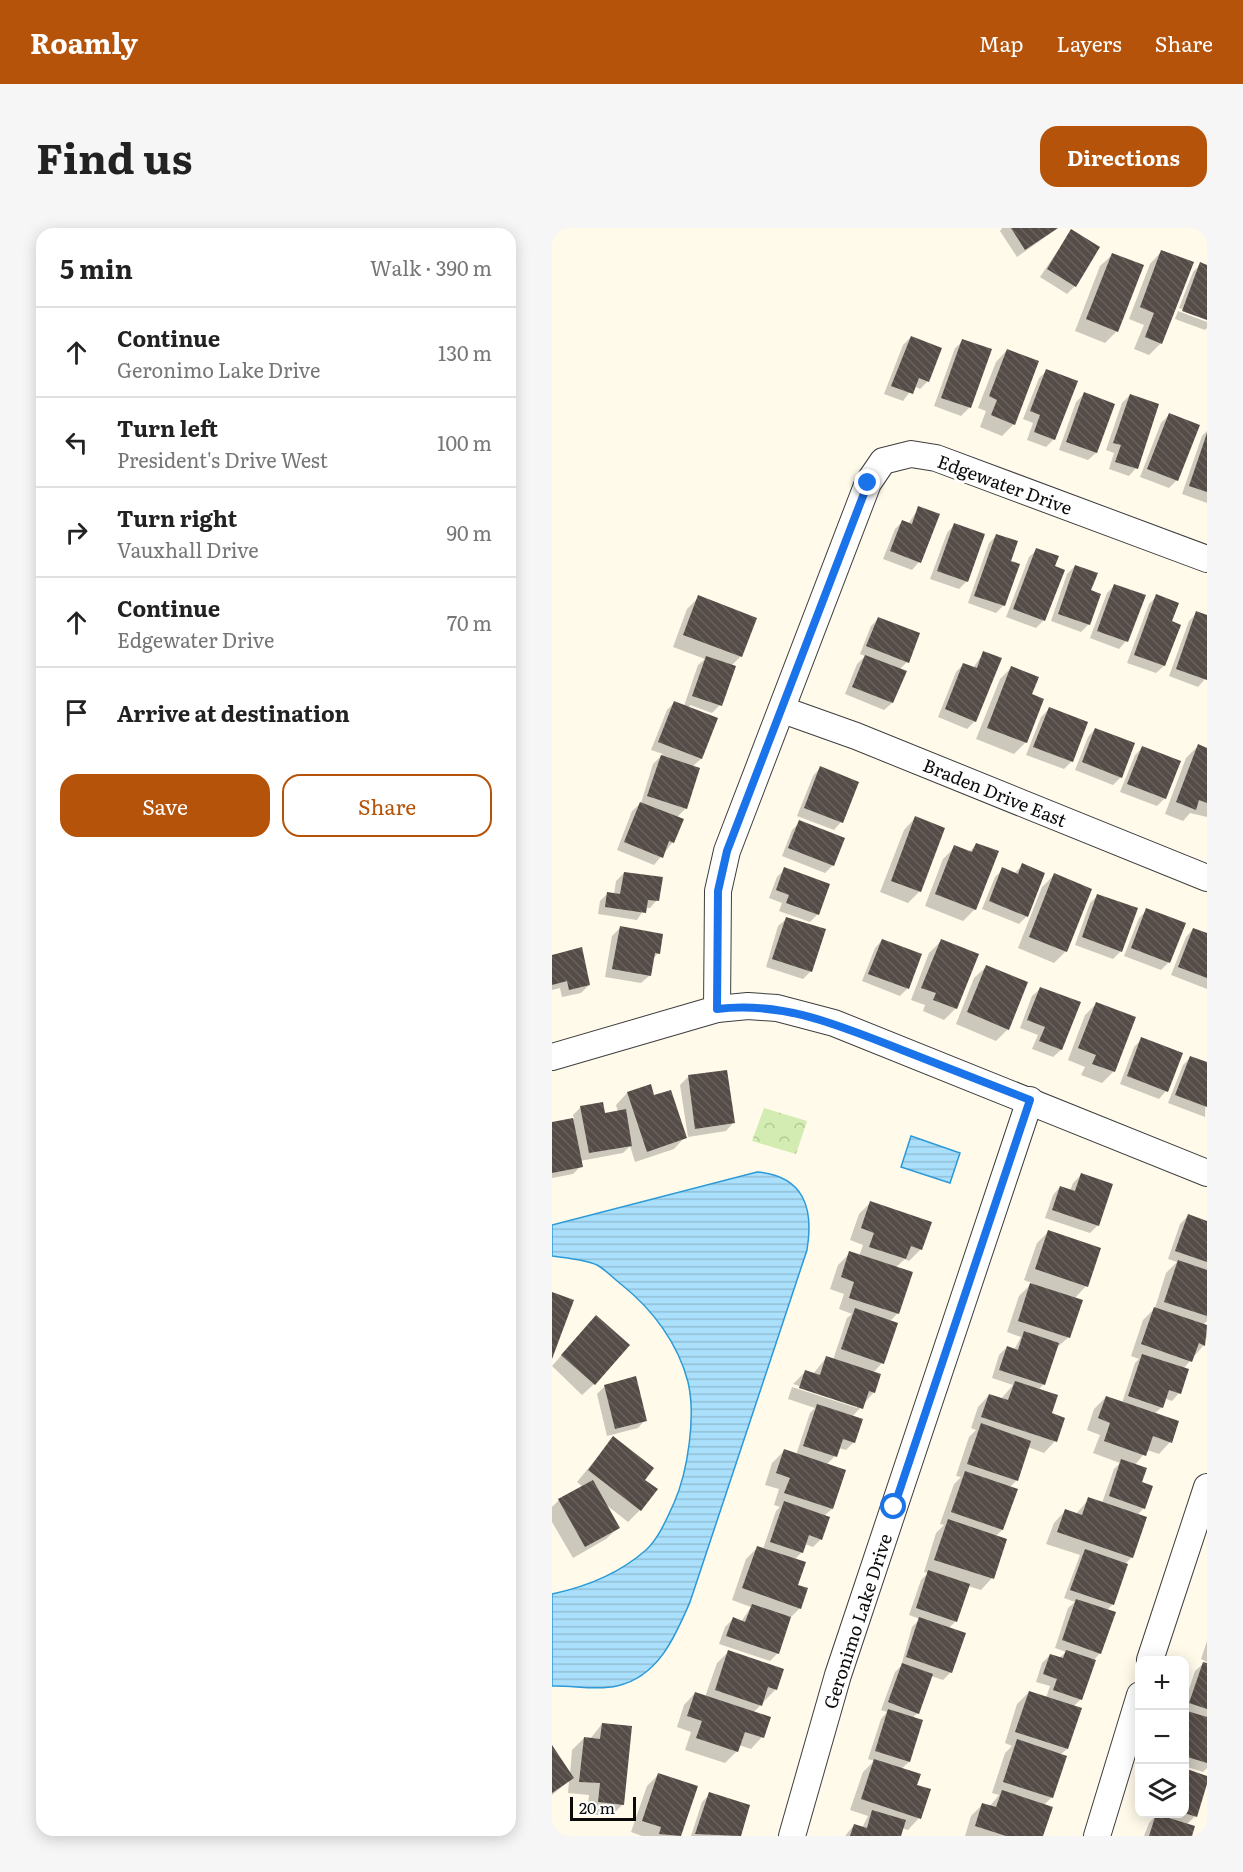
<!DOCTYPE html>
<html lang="en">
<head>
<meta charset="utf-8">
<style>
	:root { --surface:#fff; --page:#f6f6f6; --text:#222; --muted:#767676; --line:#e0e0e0; --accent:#b45309 }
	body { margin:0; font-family:Literata,serif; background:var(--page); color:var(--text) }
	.controls { position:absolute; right:18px; bottom:18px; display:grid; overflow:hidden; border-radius:12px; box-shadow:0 3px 15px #0003 }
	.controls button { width:54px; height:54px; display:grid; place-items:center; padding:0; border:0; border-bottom:2px solid var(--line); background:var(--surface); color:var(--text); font:30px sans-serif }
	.scale { position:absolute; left:18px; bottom:15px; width:66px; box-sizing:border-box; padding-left:6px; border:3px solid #0b0b0b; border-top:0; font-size:16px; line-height:21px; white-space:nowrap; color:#0b0b0b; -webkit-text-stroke:4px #fff; paint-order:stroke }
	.stop { position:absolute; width:18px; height:18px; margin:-14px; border:4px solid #1a73e8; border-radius:50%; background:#fff }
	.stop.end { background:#1a73e8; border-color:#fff; box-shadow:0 2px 6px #0008 }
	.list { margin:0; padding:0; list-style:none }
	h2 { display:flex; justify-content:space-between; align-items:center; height:78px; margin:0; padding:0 24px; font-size:26px }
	h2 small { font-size:20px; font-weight:400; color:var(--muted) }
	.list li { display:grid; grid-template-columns:39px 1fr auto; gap:18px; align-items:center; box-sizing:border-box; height:90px; padding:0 24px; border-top:2px solid var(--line) }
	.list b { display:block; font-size:22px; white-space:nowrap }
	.list p { margin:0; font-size:20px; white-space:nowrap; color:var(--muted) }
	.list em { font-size:20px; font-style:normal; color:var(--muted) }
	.actions { display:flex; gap:12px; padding:18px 24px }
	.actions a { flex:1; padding:14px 0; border:2px solid var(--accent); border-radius:18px; text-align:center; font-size:21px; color:var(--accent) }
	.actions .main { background:var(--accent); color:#fff }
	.icon { flex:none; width:33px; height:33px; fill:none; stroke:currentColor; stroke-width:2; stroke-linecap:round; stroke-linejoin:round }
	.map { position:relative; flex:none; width:655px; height:1608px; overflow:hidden; border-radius:18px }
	header { display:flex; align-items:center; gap:36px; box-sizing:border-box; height:84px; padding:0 30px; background:var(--accent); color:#fff }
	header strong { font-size:28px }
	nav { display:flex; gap:33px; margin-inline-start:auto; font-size:21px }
	.intro { display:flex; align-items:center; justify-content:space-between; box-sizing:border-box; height:144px; padding:0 36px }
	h1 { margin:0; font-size:42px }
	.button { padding:15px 27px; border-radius:18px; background:var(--accent); color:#fff; font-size:21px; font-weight:700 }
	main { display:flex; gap:36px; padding:0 36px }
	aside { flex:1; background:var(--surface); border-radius:18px; box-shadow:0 3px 15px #0003 }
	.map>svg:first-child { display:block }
</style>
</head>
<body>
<header>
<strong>Roamly</strong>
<nav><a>Map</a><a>Layers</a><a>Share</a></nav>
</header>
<div class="intro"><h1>Find us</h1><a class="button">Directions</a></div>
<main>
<aside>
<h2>5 min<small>Walk · 390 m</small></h2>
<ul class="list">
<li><svg class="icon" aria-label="ahead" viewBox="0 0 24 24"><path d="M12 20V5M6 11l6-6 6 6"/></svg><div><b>Continue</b><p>Geronimo Lake Drive</p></div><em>130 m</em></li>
<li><svg class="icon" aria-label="left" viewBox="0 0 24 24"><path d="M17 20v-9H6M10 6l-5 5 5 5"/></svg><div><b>Turn left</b><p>President's Drive West</p></div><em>100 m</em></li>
<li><svg class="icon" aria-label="right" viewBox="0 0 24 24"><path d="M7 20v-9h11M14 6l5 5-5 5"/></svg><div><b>Turn right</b><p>Vauxhall Drive</p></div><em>90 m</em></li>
<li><svg class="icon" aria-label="ahead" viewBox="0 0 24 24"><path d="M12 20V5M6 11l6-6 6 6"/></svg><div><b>Continue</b><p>Edgewater Drive</p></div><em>70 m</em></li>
<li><svg class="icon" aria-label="arrive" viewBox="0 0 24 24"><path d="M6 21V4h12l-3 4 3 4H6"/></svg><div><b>Arrive at destination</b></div></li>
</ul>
<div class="actions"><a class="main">Save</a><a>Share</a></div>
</aside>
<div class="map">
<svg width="655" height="1608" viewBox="0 0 655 1608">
	<defs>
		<pattern id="park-crowns" width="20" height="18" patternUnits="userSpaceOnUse" patternTransform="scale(1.5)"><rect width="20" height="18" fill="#d2ecb1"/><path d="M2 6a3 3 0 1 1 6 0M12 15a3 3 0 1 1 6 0" fill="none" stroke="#b3c997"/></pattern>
		<pattern id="water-rules" width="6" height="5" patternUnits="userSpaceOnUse" patternTransform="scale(1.5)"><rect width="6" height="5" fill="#aae0fb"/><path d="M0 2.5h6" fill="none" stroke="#91bfd6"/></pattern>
		<pattern id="building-back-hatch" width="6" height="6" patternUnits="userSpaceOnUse" patternTransform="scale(1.5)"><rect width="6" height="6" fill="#554c47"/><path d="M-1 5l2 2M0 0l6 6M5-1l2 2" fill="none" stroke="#68615d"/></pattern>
	</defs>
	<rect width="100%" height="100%" fill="#fffaea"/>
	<polygon fill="url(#park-crowns)" points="212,880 255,893 244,926 200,913"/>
	<g fill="url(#water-rules)" stroke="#2b9ad8" stroke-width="1.5">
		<polygon points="359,908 408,925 398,955 349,939"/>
		<path d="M205 944C252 948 262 980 255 1022L138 1374C123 1409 106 1449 65 1458 45 1463 20 1457 0 1458V1366C33 1359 68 1345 94 1322 107 1310 115 1290 122 1275 136 1243 144 1188 136 1154 126 1115 100 1081 70 1057 62 1051 54 1042 45 1037 32 1031 14 1030 0 1028V997Z"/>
	</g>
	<g fill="#0003">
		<polygon points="450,0 506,0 465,29 448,3"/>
		<polygon points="519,3 523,58 515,66 488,49"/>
		<polygon points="609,24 609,115 597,127 582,121 592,97 577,91 598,36"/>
		<polygon points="560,27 565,103 553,115 523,103 548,38"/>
		<polygon points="649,36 655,90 627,80 641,44"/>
		<polygon points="626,83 655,94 655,100 653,102 623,91"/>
		<polygon points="359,109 376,153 368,161 362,158 351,173 332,166 351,117"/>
		<polygon points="411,113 438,122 417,180 409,188 382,178 403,120"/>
		<polygon points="455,122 462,196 450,208 428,199 434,183 426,180 444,134"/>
		<polygon points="495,143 502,211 494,219 475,212 481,195 471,191 487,150"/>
		<polygon points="532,166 561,177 544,225 536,232 507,222 524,174"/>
		<polygon points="578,167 584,240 577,248 557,241 562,225 554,222 570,175"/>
		<polygon points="617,187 625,252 617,260 588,249 609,195"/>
		<polygon points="655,203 655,275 630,266 650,208"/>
		<polygon points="367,280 367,334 360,342 331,331 343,301 350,294 356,296"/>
		<polygon points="402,297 415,353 407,361 378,351 395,305"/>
		<polygon points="445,307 457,334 452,377 444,385 416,375 437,315"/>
		<polygon points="485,322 501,339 492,392 484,400 454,389 477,329"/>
		<polygon points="523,338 537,363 537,396 529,404 499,393 515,346"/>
		<polygon points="563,357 574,413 567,421 538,410 555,365"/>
		<polygon points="605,368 618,394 612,438 604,445 575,435 597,376"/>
		<polygon points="147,369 189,428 179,438 168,477 160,485 138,477 137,480 164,491 149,531 140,539 134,580 124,590 121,614 102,637 65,622 80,583 89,575 101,536 111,526 99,522 115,482 123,474 132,478 146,437 153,431 121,419 135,381"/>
		<polygon points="645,385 653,451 646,459 617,448 637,393"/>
		<polygon points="326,391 355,434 347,442 340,475 332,482 293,466 305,436 313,428 308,426 319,398"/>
		<polygon points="432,424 423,493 415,501 386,489 404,444 412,436 421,440"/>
		<polygon points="459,440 478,467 474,514 462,526 424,511 448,451"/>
		<polygon points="497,481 520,533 512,541 474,527 489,489"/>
		<polygon points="543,501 569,549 561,557 523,542 536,509"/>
		<polygon points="646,518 655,521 655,589 638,585 631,593 613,586 634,530"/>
		<polygon points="590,520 613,570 605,578 568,564 583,527"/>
		<polygon points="268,540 289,594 282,602 245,588 261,548"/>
		<polygon points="363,590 368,663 356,675 328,664 352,602"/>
		<polygon points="248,594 281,637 273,645 230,628 240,602"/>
		<polygon points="425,616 423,681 411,693 373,678 391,631 403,619 417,624"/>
		<polygon points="470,637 475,688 467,696 430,681 443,649 451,641 462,646"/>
		<polygon points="233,641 266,686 258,694 227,683 230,675 217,670 225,649"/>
		<polygon points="72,645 105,672 98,680 93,680 85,692 46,686 48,673 56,665 62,666 64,653"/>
		<polygon points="502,647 514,723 502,735 466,720 490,659"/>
		<polygon points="546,667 569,723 561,731 523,717 538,675"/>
		<polygon points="595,682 617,734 609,742 572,728 587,690"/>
		<polygon points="234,691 259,743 251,751 214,739 226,698"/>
		<polygon points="68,700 106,725 101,731 97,748 89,755 53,749 60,708"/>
		<polygon points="641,701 655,707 655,761 619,747 634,709"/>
		<polygon points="330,712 356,760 348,768 310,753 323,720"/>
		<polygon points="389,713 404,780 392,792 371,783 373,777 359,772 377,725"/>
		<polygon points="0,728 37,757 29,765 10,769 8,760 0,762"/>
		<polygon points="434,739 456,801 444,813 404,796 422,750"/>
		<polygon points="488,761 509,822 501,829 480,821 486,807 468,800 480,768"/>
		<polygon points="545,775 582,790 561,844 550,855 529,847 533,839 516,832 533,787"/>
		<polygon points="590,811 614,863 607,871 568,856 582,819"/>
		<polygon points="639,829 655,836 653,889 616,875 631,837"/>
		<polygon points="136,849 181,895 174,903 136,909 128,857"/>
		<polygon points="75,865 101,869 133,909 122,921 83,934 78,918 71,925 28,933 29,938 21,946 0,950 0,895 22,891 21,887 29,879 52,887 66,884 64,877"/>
		<polygon points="529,947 546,997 538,1005 493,990 501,967 508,959 518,963 521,955"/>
		<polygon points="319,974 369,1021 357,1033 353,1031 343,1040 346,1085 337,1094 330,1135 321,1145 322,1164 300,1189 302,1214 294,1222 286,1220 283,1228 274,1237 292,1243 280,1281 272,1288 269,1311 261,1319 253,1316 250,1324 242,1332 248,1380 237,1391 226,1425 218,1433 167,1416 173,1399 181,1391 189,1394 199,1379 180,1372 194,1331 206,1319 211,1321 224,1283 228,1279 222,1277 227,1261 213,1257 220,1235 232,1223 244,1227 258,1185 263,1180 236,1171 240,1159 305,1180 305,1177 241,1156 253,1144 261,1146 274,1130 281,1132 295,1090 300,1086 287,1081 292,1066 278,1061 286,1037 298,1025 307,1028 311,1017 298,1012 307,986"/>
		<polygon points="636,988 655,994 655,1093 651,1097 655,1099 655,1108 652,1117 631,1141 627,1165 620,1173 612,1170 610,1179 602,1186 618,1214 607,1226 595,1222 583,1237 592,1280 585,1287 580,1329 573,1336 561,1376 554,1383 548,1425 541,1433 529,1471 521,1479 515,1521 508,1527 500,1569 492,1577 490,1608 413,1608 419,1588 431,1576 437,1579 447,1567 440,1565 453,1525 460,1518 453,1515 465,1476 477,1464 494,1470 498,1458 484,1454 490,1435 498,1427 507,1430 514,1424 503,1420 516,1380 523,1374 512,1370 528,1327 494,1316 502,1295 513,1283 523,1287 537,1271 550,1275 562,1241 568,1235 541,1225 548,1207 535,1202 542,1181 554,1169 570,1175 583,1135 587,1131 579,1128 591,1092 603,1080 614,1045 625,1034 616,1031 628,996"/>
		<polygon points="496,1004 534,1058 522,1071 517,1109 503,1121 492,1156 486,1162 498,1186 503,1213 492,1225 476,1219 464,1253 457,1260 450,1302 443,1309 440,1350 429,1362 416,1358 404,1393 396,1401 399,1444 391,1452 379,1448 366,1485 360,1490 369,1493 357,1534 349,1541 363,1558 367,1590 356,1602 350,1600 347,1608 293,1608 302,1597 310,1600 316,1588 298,1582 311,1544 322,1533 316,1531 329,1491 335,1484 329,1482 343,1444 349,1438 360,1399 368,1391 357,1387 369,1352 376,1345 372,1344 384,1305 392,1297 388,1296 402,1256 409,1249 404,1248 417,1209 424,1202 419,1200 426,1179 437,1167 449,1171 461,1157 440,1150 447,1127 455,1119 462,1122 469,1109 455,1104 467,1068 480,1055 472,1052 485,1015"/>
		<polygon points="33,1101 42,1156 30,1167 0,1138"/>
		<polygon points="53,1158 93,1192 86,1200 55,1208 45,1166"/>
		<polygon points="61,1210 91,1252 88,1282 76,1294 52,1275 66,1300 54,1311 21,1330 0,1294 0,1279 7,1272 31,1259 25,1254"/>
		<polygon points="655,1413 655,1434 649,1431"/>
		<polygon points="177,1423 224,1461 201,1485 210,1509 199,1521 187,1517 185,1523 173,1535 133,1522 139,1504 125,1499 132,1477 143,1465 153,1469 165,1435"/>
		<polygon points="651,1436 655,1437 655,1540 651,1544 632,1538 632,1487 635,1484 632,1483 632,1477 643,1443"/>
		<polygon points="50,1496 71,1576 59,1588 35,1586 37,1567 16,1565 17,1553 0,1567 0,1520 18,1547 20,1522 32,1510 38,1511"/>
		<polygon points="632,1542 643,1588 634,1597 638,1608 592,1608 597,1595 605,1586 632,1586"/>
		<polygon points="107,1546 144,1559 127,1608 90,1608 79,1604 95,1558"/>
		<polygon points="158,1566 197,1578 187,1608 139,1608 150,1574"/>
	</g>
	<g fill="url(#building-back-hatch)">
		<polygon points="459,0 506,0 473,22"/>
		<polygon points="519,1 548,19 524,59 495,41"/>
		<polygon points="609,22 642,34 610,116 593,109 602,85 588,79"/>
		<polygon points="560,25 592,37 566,104 534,91"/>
		<polygon points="648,34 655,37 655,92 630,83"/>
		<polygon points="359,108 390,120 377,154 367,150 361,166 339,158"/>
		<polygon points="410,111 440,121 419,180 389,170"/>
		<polygon points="455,121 487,133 463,197 439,187 445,172 437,168"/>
		<polygon points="494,141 526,153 503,212 482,204 488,187 478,183"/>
		<polygon points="532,164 563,176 545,225 514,214"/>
		<polygon points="578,166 607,176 586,241 563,234 569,217 561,215"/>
		<polygon points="617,185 648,197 626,253 595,241"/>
		<polygon points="655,205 655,264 637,258"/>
		<polygon points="366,278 388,286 369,335 338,323 350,292 360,296"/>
		<polygon points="402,295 433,306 416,354 385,343"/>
		<polygon points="444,306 466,313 459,333 468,336 453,378 422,368"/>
		<polygon points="484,320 507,328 503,338 513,342 493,393 461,381"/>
		<polygon points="523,337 546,345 539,362 549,366 538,397 506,386"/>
		<polygon points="562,356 594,367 576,414 545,403"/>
		<polygon points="604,366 627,375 620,393 629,397 613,438 582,427"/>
		<polygon points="146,367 205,390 190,429 131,407"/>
		<polygon points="644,383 655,387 655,452 624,441"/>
		<polygon points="326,389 368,405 357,435 314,418"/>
		<polygon points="431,423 450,430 424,494 393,481 411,435 425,440"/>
		<polygon points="313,427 355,443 341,475 300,459"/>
		<polygon points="154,428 184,438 170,478 140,468"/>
		<polygon points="459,438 487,449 480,466 492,471 475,515 435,500"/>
		<polygon points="122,473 166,490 150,531 106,514"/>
		<polygon points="497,479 536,494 521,534 481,519"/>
		<polygon points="543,500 583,515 570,550 530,534"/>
		<polygon points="646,516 655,520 655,575 647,572 644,582 624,574"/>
		<polygon points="590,518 629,533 614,571 575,556"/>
		<polygon points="109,527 148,540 135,581 95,568"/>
		<polygon points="268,538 307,554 291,595 252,580"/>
		<polygon points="88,574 132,591 122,615 117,613 111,630 72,614"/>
		<polygon points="363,588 393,600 369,664 339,653"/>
		<polygon points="247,592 293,610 282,638 236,620"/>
		<polygon points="424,615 447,623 424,682 383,666 402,617 420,624"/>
		<polygon points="470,635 493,645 476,689 437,673 450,639 466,646"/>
		<polygon points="232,639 278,656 267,687 234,675 237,667 224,662"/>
		<polygon points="72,644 111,649 107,673 96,672 94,685 53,679 55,664 68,666"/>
		<polygon points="502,645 540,661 515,724 477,709"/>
		<polygon points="545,666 586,680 570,724 530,709"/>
		<polygon points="594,680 634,695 618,735 579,720"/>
		<polygon points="234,689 274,701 260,744 220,731"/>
		<polygon points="68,698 111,706 108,726 103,725 99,748 60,741"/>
		<polygon points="641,700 655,705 655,750 626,739"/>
		<polygon points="330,711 370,726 357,761 316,746"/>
		<polygon points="389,711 427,726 405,781 381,772 384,765 369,760"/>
		<polygon points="30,719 38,757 17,762 15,753 0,757 0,727"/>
		<polygon points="434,737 476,754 457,802 415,784"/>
		<polygon points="488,759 529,774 510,822 487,813 493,799 475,792"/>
		<polygon points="544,774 584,789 563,844 540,836 544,827 526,820"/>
		<polygon points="589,809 631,825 616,864 575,848"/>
		<polygon points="638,828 655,834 655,879 623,867"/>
		<polygon points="175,842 183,895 143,901 136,847"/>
		<polygon points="99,856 102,867 119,862 135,910 95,924 75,864"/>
		<polygon points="51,874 53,885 74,881 80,918 37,925 28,878"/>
		<polygon points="21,890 31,939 0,945 0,894"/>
		<polygon points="529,945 561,956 547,998 500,982 508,958 523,963"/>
		<polygon points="318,973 380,994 370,1022 359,1018 354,1031 317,1019 322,1005 309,1000"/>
		<polygon points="636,986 655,993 655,1034 623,1023"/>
		<polygon points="496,1002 549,1020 536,1059 483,1041"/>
		<polygon points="297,1023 361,1044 347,1086 297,1070 302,1054 289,1049"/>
		<polygon points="626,1032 655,1042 655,1088 612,1074"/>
		<polygon points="478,1055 531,1072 518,1110 466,1093"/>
		<polygon points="0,1064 22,1072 0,1131"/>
		<polygon points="602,1079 655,1097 653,1118 647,1115 640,1134 589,1116"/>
		<polygon points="303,1080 346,1095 332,1136 289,1121"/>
		<polygon points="44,1087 78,1117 43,1157 9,1127"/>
		<polygon points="472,1103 507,1115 493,1157 447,1142 455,1118 466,1122"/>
		<polygon points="590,1126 637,1141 629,1166 617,1162 611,1180 576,1168"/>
		<polygon points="274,1128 329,1146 323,1165 317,1163 311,1181 247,1160 253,1142 268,1147"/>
		<polygon points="84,1148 95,1193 63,1201 52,1157"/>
		<polygon points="463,1153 506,1167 500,1185 513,1190 505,1214 429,1189 437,1166 456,1172"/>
		<polygon points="554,1168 627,1193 620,1215 601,1208 594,1228 552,1213 558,1195 546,1190"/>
		<polygon points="265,1176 311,1191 303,1215 291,1211 285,1229 251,1218"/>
		<polygon points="429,1195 479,1213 466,1253 415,1236"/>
		<polygon points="61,1208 102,1240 93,1252 106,1261 89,1283 36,1242"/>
		<polygon points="232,1221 294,1242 281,1281 232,1265 238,1250 224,1245"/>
		<polygon points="569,1231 595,1240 590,1254 601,1258 593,1281 557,1268"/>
		<polygon points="413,1243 466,1261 451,1302 399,1284"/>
		<polygon points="41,1252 68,1300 33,1319 6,1271"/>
		<polygon points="536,1269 595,1289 581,1330 505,1304 513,1281 530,1287"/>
		<polygon points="232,1273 278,1289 270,1312 257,1307 251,1325 218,1314"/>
		<polygon points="396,1291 455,1311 442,1351 382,1332"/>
		<polygon points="205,1318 254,1334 246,1357 256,1360 249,1381 190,1360"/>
		<polygon points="533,1321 576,1336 562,1377 518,1362"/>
		<polygon points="376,1342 418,1356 405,1394 364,1380"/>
		<polygon points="524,1371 564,1384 549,1426 510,1412"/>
		<polygon points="200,1376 239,1389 227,1426 174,1408 181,1389 193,1394"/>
		<polygon points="367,1389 414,1405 400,1445 354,1429"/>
		<polygon points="176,1422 232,1441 225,1462 216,1459 210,1478 163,1462"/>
		<polygon points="514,1422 544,1432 530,1472 501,1462 505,1451 491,1446 498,1426 511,1430"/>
		<polygon points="651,1434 655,1435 655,1481 637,1475"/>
		<polygon points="350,1435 381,1446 367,1486 336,1474"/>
		<polygon points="477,1463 530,1480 516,1521 463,1504"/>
		<polygon points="143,1464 219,1489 212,1510 193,1504 186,1524 144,1510 150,1493 135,1488"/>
		<polygon points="336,1481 371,1492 358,1534 323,1523"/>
		<polygon points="635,1483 655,1489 655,1535 632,1528"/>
		<polygon points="50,1495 80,1498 72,1577 46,1574 48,1555 27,1554 32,1509 48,1511"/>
		<polygon points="465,1511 515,1528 501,1570 451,1554"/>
		<polygon points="0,1517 22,1550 0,1565"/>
		<polygon points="322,1531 369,1546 365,1557 379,1561 369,1591 309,1571"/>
		<polygon points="632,1540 655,1548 655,1556 645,1589 632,1585"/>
		<polygon points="106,1545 146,1558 129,1608 107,1606 109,1599 90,1593"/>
		<polygon points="450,1562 501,1579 491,1608 454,1608 423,1598 430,1575 444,1579"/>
		<polygon points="157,1564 198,1577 189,1608 143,1606"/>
		<polygon points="320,1582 354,1592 349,1608 298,1608 302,1596 315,1600"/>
		<polygon points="604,1586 643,1598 640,1608 597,1608"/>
	</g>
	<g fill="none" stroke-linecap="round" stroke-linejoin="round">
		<defs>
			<g id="street">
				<polyline points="231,482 304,508 655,650"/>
				<polyline points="165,781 166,663 175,623 316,255 331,233 359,226 384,230 655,331"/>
				<polyline points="0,829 165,781 196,778 225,780 282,795 655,945"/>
				<polyline points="598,1432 655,1259"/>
				<polyline points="240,1608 286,1447 478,872"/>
				<polyline points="545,1608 588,1467"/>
			</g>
		</defs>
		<use href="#street" stroke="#3e3e3e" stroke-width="28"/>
		<use href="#street" stroke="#fff" stroke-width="26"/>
	</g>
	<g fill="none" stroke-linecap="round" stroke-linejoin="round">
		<path stroke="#1a73e8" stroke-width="8" d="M316 255 175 623 166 663 165 781C233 773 288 798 350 822 393 839 435 855 478 872L342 1279"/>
	</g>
	<g text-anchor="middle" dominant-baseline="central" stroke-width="6" stroke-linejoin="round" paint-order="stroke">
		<g font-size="18" fill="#0b0b0b" stroke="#fff">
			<text transform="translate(453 256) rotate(20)">Edgewater Drive</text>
			<text transform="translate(443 564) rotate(22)">Braden Drive East</text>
			<text transform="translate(305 1393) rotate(-72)">Geronimo Lake Drive</text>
		</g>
	</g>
</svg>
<div class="controls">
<button>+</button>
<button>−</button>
<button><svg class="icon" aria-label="layers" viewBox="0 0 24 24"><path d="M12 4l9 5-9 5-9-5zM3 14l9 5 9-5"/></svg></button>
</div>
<div class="scale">20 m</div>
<div class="stop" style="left:342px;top:1279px"></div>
<div class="stop end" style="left:316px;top:255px"></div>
</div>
</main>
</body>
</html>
